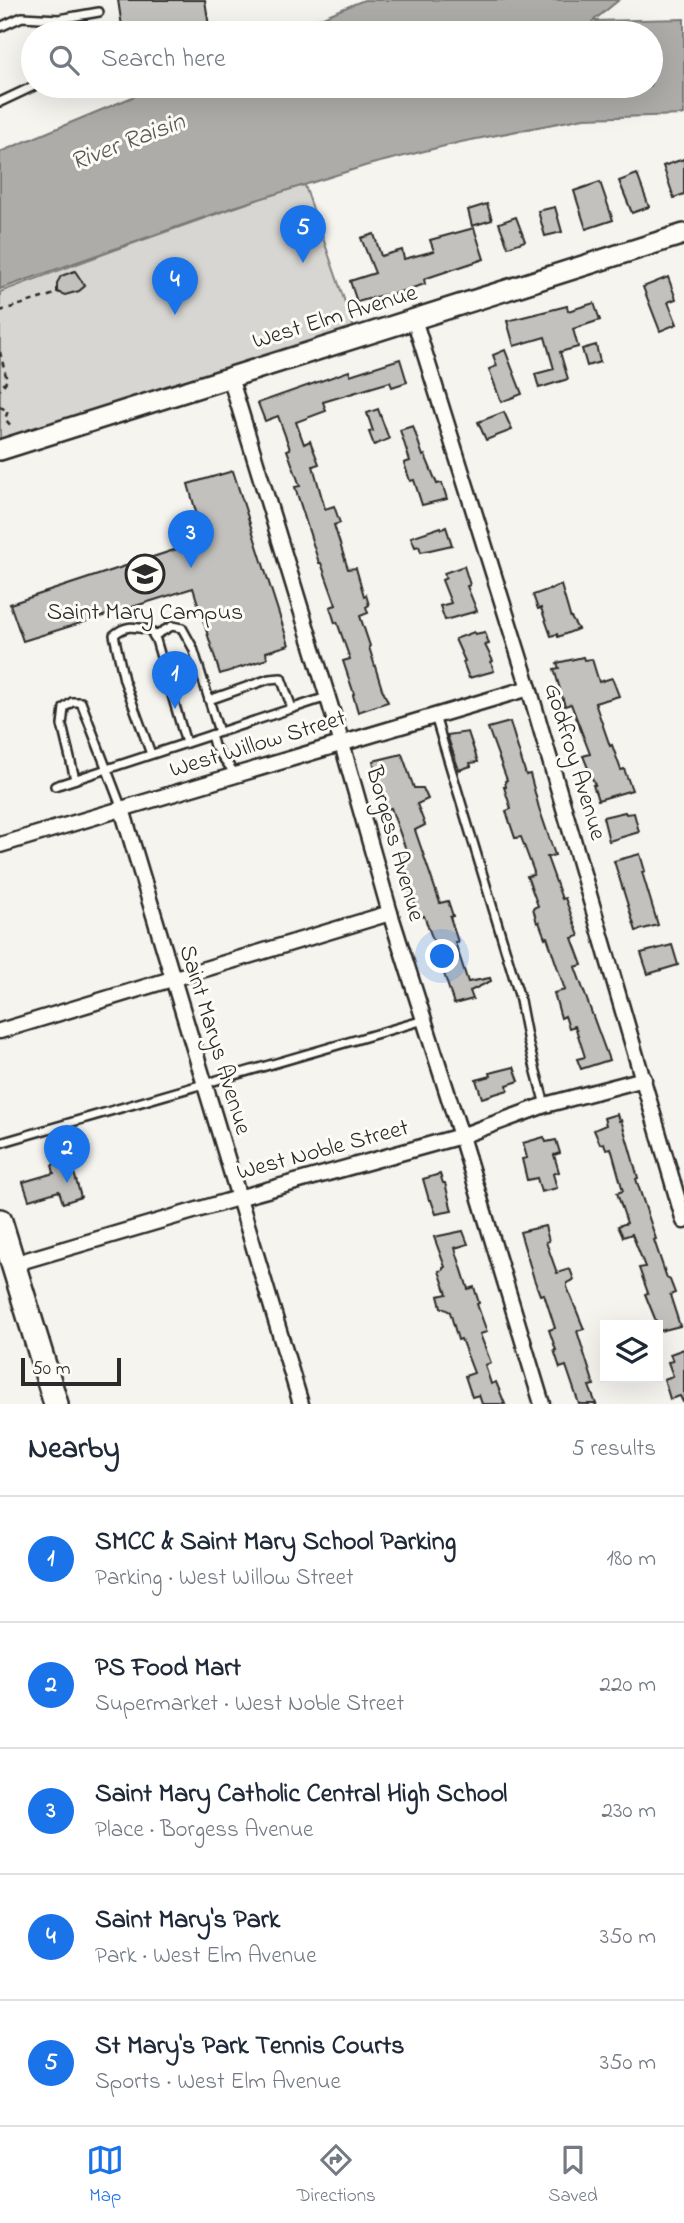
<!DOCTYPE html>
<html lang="en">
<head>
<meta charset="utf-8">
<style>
	:root { --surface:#fff; --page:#f2f2f3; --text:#1f2937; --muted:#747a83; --line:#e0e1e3; --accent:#1a73e8 }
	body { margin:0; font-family:"Indie Flower",sans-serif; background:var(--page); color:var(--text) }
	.controls { position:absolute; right:21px; bottom:21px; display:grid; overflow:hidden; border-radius:0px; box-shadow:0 7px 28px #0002 }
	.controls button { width:63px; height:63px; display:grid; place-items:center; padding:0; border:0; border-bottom:2px solid var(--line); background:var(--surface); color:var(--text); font:35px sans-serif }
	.scale { position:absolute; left:21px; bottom:18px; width:100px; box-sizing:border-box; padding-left:7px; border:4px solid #2b2b2b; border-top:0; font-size:19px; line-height:24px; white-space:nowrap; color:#2b2b2b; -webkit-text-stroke:5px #fdfcf7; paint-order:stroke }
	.you { position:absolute; left:443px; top:957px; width:24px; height:24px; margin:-18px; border:5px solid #fff; border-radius:50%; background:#1a73e8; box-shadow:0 0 0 10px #1a73e833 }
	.badge { display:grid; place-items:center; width:46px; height:46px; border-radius:50%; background:var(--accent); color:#fff; font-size:23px; font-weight:700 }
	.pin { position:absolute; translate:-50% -58px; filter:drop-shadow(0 2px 4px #0008) }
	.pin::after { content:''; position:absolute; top:37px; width:24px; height:21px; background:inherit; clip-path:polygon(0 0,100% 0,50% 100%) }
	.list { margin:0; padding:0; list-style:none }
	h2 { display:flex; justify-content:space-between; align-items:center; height:91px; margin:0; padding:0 28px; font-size:30px }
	h2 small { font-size:23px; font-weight:400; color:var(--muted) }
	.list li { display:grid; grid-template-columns:46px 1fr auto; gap:21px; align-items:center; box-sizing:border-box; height:126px; padding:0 28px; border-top:2px solid var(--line) }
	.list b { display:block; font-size:26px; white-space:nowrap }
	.list p { margin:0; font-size:23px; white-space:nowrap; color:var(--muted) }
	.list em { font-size:23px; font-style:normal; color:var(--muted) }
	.icon { flex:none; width:38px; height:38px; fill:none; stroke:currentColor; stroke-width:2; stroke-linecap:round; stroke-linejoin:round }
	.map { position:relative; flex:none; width:684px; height:1404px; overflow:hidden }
	.search { position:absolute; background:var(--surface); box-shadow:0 7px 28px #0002; left:21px; right:21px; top:21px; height:77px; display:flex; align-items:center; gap:18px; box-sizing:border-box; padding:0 24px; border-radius:38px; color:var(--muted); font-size:26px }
	.sheet { height:721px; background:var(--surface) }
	nav { display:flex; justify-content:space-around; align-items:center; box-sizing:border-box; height:98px; border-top:2px solid var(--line); background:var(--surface); font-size:19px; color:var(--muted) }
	nav a { display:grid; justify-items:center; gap:4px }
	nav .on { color:var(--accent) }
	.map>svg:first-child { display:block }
</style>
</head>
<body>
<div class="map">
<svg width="684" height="1404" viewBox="0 0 684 1404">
	<rect width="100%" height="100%" fill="#f5f4ef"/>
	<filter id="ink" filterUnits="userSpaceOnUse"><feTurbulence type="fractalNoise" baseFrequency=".0143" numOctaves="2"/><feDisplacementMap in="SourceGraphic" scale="14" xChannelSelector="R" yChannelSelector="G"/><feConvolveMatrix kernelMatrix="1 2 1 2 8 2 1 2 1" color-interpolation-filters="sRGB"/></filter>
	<g filter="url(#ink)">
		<polygon fill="#d7d6d2" stroke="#81807e" stroke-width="2" points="304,183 357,337 4,449 0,438 0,292 123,247"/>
		<polygon fill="#adaca9" stroke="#797877" stroke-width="2" points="364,0 619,0 593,21 684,19 684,115 584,118 461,142 368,165 231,208 0,289 0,152 159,86 651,86 651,33 284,33"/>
		<g fill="#c2c1be" stroke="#2b2b2b" stroke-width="2">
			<polygon points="118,0 205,0 210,33 123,33"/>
			<polygon points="684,159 684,194 674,198 663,166"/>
			<polygon points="637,174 649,207 632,213 619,181"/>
			<polygon points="600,182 613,220 586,229 574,191"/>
			<polygon points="487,204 492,220 472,226 468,210"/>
			<polygon points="555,207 562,232 545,236 538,211"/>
			<polygon points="516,217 525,241 508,247 499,223"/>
			<polygon points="474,228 484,259 424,279 425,284 384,297 383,295 357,302 350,281 375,273 361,238 374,234 381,256 402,250 404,259 434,251 430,240"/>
			<polygon points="75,271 85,286 79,291 65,295 57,292 57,283 61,276"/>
			<polygon points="668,277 676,299 668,302 677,324 660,331 643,287"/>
			<polygon points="594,303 600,320 573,329 578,347 560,352 568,379 539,388 535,374 554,369 545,337 514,346 507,321 567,306 568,311"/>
			<polygon points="596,345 600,362 587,366 582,349"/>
			<polygon points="505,350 522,394 501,402 489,369 497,366 493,355"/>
			<polygon points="400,359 407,382 392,387 390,382 323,402 326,411 296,422 304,444 310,441 319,464 313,466 325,509 334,506 340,523 334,525 348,569 356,568 364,596 366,595 369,605 366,607 368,613 360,616 370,646 369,647 382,689 388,702 358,712 353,695 354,694 343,661 350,659 337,622 335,623 330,607 336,605 321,563 319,563 295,487 300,486 287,450 290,449 278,416 265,421 258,403 349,371 350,375"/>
			<polygon points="378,409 389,439 374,445 369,432 373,431 367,413"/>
			<polygon points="504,412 512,430 486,440 478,422"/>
			<polygon points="413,426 423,456 425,455 437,484 442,483 447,499 422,505 414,480 410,481 404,463 410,461 400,430"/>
			<polygon points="233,471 289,645 266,652 267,659 220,674 193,588 23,641 10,604 177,549 173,535 183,517 196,512 188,484"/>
			<polygon points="441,527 442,529 446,527 452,545 421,552 419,546 415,547 411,537"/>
			<polygon points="464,566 470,585 467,586 477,611 445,620 440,606 451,603 442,580 446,578 444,573"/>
			<polygon points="561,585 570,616 578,629 558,637 557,634 551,636 541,608 538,609 533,595"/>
			<polygon points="474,632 475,634 485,632 489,644 485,645 493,661 491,662 494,671 469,678 463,662 465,661 455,639"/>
			<polygon points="583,657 584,660 592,659 599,682 612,678 619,696 595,703 610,746 612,745 621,770 624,769 632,790 598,800 593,785 595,785 583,756 590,754 571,704 565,706 554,669 559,668 557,663"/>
			<polygon points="510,722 526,775 530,774 539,808 555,855 547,857 562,899 565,898 579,936 572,938 582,965 575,967 609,1060 581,1069 577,1059 585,1057 575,1026 569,1028 565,1016 561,1018 554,993 565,990 547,937 545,938 539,922 537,923 533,908 538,906 527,876 533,875 534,872 521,837 515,838 506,811 511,809 504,787 506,787 505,781 507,780 488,728"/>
			<polygon points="468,732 478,762 470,763 471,766 459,770 447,735"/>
			<polygon points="402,754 414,788 423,788 428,799 417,804 425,825 415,830 440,903 448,901 453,916 450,917 458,942 455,942 468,982 490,978 491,981 470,991 473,999 454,1004 433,940 424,916 420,917 410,890 398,852 406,850 391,808 386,809 373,761"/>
			<polygon points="625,812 626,814 634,813 639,832 609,841 603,817"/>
			<polygon points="640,854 645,871 642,872 658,925 636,931 614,861"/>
			<polygon points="672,945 678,965 648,974 641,953"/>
			<polygon points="514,1067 519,1081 507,1085 508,1090 482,1098 476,1080 491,1076 490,1073"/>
			<polygon points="617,1114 619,1121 621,1120 628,1143 638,1178 636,1179 656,1239 654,1240 667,1278 670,1280 675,1293 670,1295 680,1326 660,1331 645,1294 648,1293 639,1268 645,1267 632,1234 623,1237 618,1226 627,1223 617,1193 623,1191 611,1148 606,1149 604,1143 600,1144 594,1130 606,1125 604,1118"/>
			<polygon points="544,1137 546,1142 556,1140 560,1153 554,1155 559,1172 553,1174 557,1188 541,1192 537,1178 527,1180 522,1159 527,1158 523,1143"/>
			<polygon points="70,1159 81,1197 63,1203 59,1191 29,1200 23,1182 54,1173 52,1165"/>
			<polygon points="440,1174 443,1183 445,1183 452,1211 436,1214 431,1200 429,1200 423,1179"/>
			<polygon points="545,1226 549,1241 546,1242 557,1273 570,1269 574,1280 567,1283 567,1287 584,1329 577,1331 594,1385 589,1386 596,1404 579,1404 566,1366 560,1368 554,1350 556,1350 549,1330 555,1328 544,1294 540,1295 534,1279 520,1232"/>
			<polygon points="463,1231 468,1244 455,1248 468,1289 474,1287 479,1303 477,1304 487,1332 480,1334 491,1363 485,1365 491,1384 496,1382 505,1404 482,1404 479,1395 472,1397 465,1376 474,1373 461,1339 458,1340 450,1312 441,1307 438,1296 447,1294 439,1271 443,1270 443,1268 445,1267 434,1237"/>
			<polygon points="684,1349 684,1401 683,1402 680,1396 670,1399 664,1379 673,1376 668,1362 673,1361 670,1354"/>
		</g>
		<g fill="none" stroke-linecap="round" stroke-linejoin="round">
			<defs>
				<g id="lane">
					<polyline points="0,27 22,17 59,19 99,12"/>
					<polyline points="55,29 55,33"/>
					<polyline points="0,102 34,86"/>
					<polyline points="154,636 172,626 182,628 193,648 219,732"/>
					<polyline points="209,700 269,679 281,678 292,708"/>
					<polyline points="435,716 519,995 528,1042 545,1105"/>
					<polyline points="211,735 214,746 236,775"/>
					<path d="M151 754 124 680 114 635C127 624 134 627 150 630L156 640 186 743"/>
					<polyline points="75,779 62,725 64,708 72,702 81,702 122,809"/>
					<polyline points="55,786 327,697"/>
					<polyline points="0,1143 424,1020"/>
				</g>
				<g id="street">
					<polyline points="414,319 529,688 684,1221"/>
					<polyline points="230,377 342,744 390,913 461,1136 542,1404"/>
					<polyline points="122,809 301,1404"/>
					<polyline points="0,845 529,688"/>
					<polyline points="0,1031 390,913"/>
					<polyline points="13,1264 238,1198 461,1136 545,1105 644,1079"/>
				</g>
				<polyline id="secondary" points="0,450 684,234"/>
				<polyline id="primary" points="0,1221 56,1404"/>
			</defs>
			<use href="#lane" stroke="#2b2b2b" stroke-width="12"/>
			<use href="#street" stroke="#2b2b2b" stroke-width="19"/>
			<use href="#secondary" stroke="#2b2b2b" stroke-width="24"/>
			<use href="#primary" stroke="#2b2b2b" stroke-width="28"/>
			<g stroke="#2b2b2b" stroke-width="2.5" stroke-dasharray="5 5" stroke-linecap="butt">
				<polyline points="0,311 55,294"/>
				<polyline points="0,352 7,380 0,390"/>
				<polyline points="0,407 8,411 5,419 13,428"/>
			</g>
			<use href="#lane" stroke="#fdfcf7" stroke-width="7"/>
			<use href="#street" stroke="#fdfcf7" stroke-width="14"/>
			<use href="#secondary" stroke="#fdfcf7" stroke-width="19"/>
			<use href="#primary" stroke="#fdfcf7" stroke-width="23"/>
		</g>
	</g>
	<defs>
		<symbol id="school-ring" viewBox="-11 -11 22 22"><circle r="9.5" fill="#fdfcf7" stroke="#2b2b2b" stroke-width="1.5"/><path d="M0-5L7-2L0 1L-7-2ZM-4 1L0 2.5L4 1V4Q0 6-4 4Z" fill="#2b2b2b"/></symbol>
	</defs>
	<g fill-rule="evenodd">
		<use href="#school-ring" x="123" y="552" width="44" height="44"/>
	</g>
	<g text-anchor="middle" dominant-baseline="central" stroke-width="6" stroke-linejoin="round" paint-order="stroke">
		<g font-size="24" fill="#2b2b2b" stroke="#fdfcf7">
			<text transform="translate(335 318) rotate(-17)">West Elm Avenue</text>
			<text transform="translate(258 745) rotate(-17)">West Willow Street</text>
			<text transform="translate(574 762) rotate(73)">Godfroy Avenue</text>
			<text transform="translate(394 844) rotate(74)">Borgess Avenue</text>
			<text transform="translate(214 1040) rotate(73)">Saint Marys Avenue</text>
			<text transform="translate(323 1151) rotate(-15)">West Noble Street</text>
		</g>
		<g font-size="24" fill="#2b2b2b" stroke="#fdfcf7">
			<text x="145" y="613">Saint Mary Campus</text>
		</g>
		<g font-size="26" font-style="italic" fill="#585857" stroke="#fdfcf7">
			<text transform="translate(128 143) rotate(-21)">River Raisin</text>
		</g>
	</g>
</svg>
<div class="controls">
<button><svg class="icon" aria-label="layers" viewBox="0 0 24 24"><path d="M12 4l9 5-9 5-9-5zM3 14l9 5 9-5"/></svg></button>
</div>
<div class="scale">50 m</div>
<div class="you"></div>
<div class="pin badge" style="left:175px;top:709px">1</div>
<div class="pin badge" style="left:67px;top:1183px">2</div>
<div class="pin badge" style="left:191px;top:568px">3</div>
<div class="pin badge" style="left:175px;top:315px">4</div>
<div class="pin badge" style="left:303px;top:263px">5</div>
<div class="search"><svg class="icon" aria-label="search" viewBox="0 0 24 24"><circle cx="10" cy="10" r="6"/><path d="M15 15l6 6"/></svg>Search here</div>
</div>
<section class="sheet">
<h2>Nearby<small>5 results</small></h2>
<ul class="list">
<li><span class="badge">1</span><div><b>SMCC &amp; Saint Mary School Parking</b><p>Parking · West Willow Street</p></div><em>180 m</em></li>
<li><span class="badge">2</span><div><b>PS Food Mart</b><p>Supermarket · West Noble Street</p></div><em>220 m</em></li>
<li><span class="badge">3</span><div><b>Saint Mary Catholic Central High School</b><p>Place · Borgess Avenue</p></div><em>230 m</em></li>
<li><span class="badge">4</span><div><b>Saint Mary's Park</b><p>Park · West Elm Avenue</p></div><em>350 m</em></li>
<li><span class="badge">5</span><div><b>St Mary's Park Tennis Courts</b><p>Sports · West Elm Avenue</p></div><em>350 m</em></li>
</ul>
</section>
<nav>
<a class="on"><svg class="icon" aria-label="map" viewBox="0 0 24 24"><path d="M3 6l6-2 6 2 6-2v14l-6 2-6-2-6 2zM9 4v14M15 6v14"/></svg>Map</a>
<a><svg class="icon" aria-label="directions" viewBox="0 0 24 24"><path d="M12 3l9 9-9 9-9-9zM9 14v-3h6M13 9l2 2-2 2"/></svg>Directions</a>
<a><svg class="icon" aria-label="saved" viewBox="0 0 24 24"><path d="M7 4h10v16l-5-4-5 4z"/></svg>Saved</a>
</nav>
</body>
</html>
